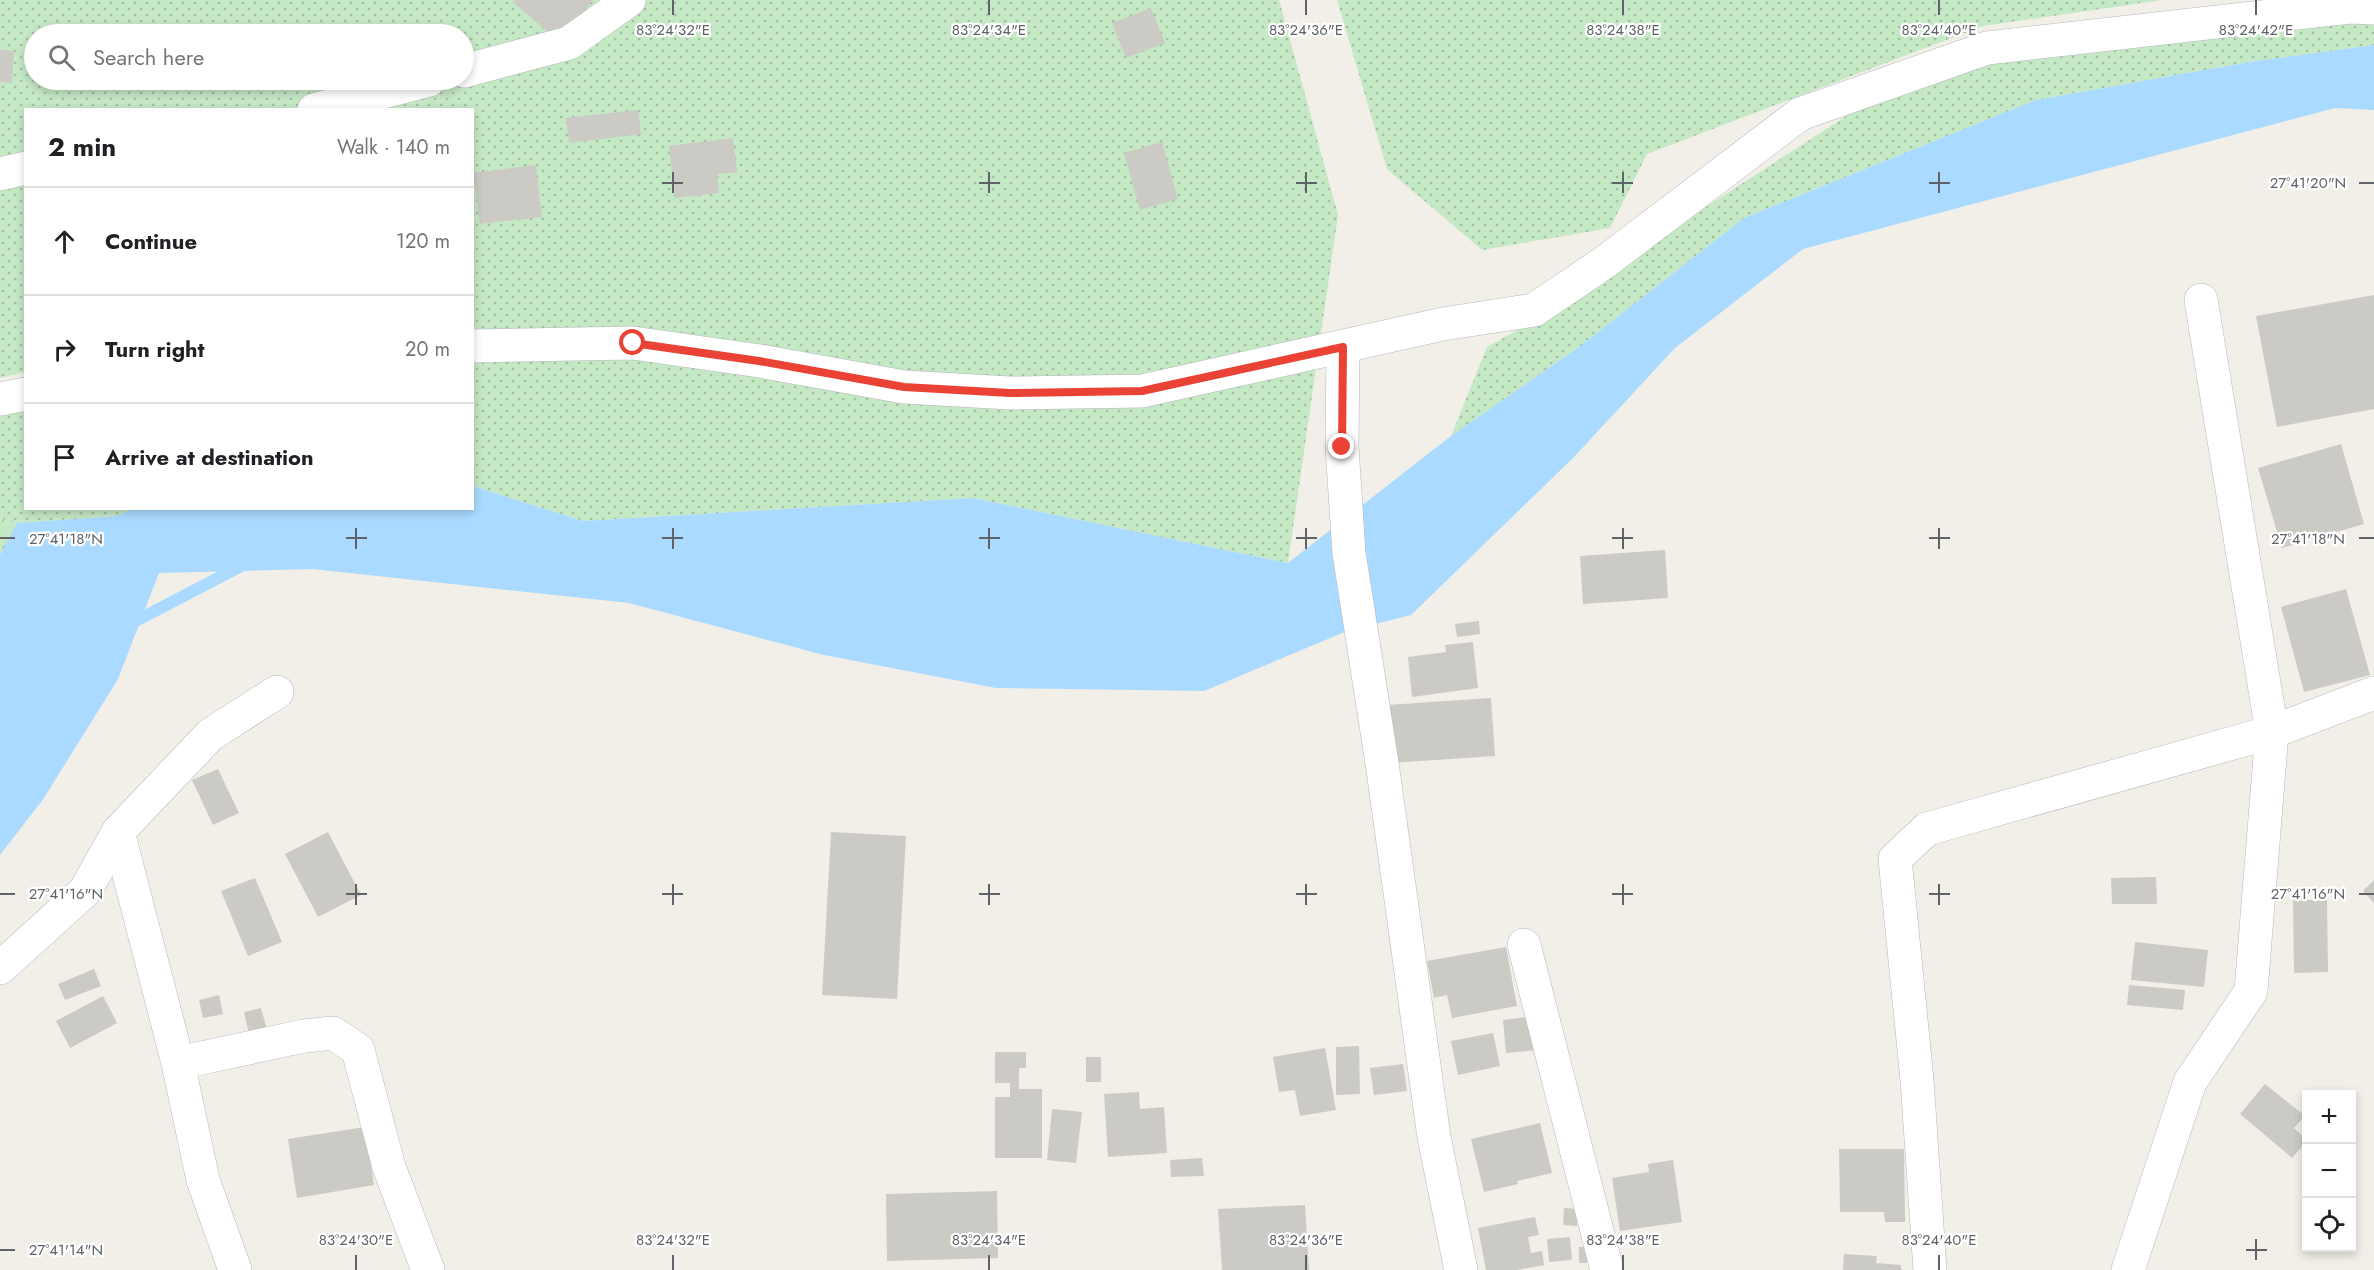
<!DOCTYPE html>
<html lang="en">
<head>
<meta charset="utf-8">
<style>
	:root { --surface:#fff; --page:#f6f6f6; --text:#202124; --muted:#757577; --line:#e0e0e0 }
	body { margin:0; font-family:Jost,sans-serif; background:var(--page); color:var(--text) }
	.controls { position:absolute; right:18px; bottom:18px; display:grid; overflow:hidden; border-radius:0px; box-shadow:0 3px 9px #0003 }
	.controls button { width:54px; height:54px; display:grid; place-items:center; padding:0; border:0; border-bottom:2px solid var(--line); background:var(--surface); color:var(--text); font:30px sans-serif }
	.stop { position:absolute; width:18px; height:18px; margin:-14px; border:4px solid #ea4335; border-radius:50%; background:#fff }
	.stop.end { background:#ea4335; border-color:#fff; box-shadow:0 2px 6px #0008 }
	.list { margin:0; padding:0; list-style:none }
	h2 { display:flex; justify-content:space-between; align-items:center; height:78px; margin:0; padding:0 24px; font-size:26px }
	h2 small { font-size:20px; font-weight:400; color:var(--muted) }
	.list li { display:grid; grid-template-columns:39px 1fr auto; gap:18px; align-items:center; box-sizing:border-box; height:108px; padding:0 24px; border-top:2px solid var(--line) }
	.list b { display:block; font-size:22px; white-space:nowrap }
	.list em { font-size:20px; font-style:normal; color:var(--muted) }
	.icon { flex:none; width:33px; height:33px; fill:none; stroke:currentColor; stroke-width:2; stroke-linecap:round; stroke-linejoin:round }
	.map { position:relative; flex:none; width:2374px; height:1270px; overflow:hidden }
	.search { position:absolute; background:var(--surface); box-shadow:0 3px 9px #0003; left:24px; top:24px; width:450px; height:66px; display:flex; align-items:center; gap:15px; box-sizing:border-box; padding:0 21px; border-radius:33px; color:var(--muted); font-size:22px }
	.panel { position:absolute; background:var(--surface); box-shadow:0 3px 9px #0003; left:24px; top:108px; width:450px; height:402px; border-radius:0px }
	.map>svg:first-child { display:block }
</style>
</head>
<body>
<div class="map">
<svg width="2374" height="1270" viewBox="0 0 2374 1270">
	<defs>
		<pattern id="grass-dots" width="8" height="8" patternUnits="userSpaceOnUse" patternTransform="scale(1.5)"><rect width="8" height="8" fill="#c5e8c5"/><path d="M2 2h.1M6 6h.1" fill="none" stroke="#a3c0a4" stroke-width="1.8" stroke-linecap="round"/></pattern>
		<pattern id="park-crowns" width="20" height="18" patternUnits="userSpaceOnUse" patternTransform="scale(1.5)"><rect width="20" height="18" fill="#c5e8c5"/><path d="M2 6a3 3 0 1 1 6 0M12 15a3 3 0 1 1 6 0" fill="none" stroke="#a3c0a4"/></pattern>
	</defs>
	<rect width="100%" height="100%" fill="#f1efe8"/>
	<g fill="url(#grass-dots)" fill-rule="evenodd">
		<path d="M0 0H1279L1338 215 1288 563 973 498 583 521 473 486 472 110H26L25 372 0 378ZM34 34H464V80H34Z"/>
		<polygon points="1337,0 2162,0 1983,26 1647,154 1610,228 1482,250 1387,169"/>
		<polygon points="2374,16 2374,45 2249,62 2036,100 1744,218 1579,347 1451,436 1487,347 1589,290 1712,203 1848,115 1962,67"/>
		<polygon points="25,402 26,508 135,509 117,516 17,523 0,516 0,408"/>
	</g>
	<polygon fill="url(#park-crowns)" points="0,516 17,523 0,555"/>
	<polygon fill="#aadaff" points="2374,45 2374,110 2335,108 1803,249 1675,348 1574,457 1411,615 1347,631 1204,691 996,688 824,655 629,603 312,569 159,573 118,679 44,798 0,855 0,555 17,523 117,516 135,508 472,508 473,486 583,521 973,498 1288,563 1451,436 1579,347 1744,218 2036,100 2249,62"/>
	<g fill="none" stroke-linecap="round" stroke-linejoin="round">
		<polyline stroke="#aadaff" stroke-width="12" points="128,625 245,564"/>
	</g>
	<g fill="#cccac5">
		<polygon points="515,0 593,0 559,41 513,2"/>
		<polygon points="1151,8 1165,43 1126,58 1112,23"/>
		<polygon points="0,50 14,51 12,83 0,82"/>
		<polygon points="638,110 641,134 569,143 566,118"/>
		<polygon points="733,138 737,172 717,174 719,193 675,198 669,146"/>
		<polygon points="1162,142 1178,199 1140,210 1124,153"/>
		<polygon points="536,165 542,217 480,224 473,173"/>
		<polygon points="2374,295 2374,409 2277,427 2256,316"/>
		<polygon points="2341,444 2364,524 2282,548 2258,468"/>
		<polygon points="1665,550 1668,598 1583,604 1580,556"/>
		<polygon points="2346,589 2370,675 2304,692 2281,607"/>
		<polygon points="1479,621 1480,634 1457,637 1455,624"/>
		<polygon points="1473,642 1478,688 1412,697 1408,657 1446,652 1445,645"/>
		<polygon points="1491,698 1495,756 1391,763 1387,705"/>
		<polygon points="218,769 239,813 213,825 192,780"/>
		<polygon points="328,832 361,895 318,917 285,854"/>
		<polygon points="831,832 906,836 897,999 822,995"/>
		<polygon points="2156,877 2157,904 2112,904 2111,878"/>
		<polygon points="255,878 282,942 248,956 221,891"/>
		<polygon points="2374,880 2374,903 2363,891"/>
		<polygon points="2293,900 2327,900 2328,972 2294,973"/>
		<polygon points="2135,942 2208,950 2204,987 2131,980"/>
		<polygon points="1506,947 1517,1006 1452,1018 1447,995 1434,998 1427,961"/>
		<polygon points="94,969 101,986 65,1000 58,984"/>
		<polygon points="2129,985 2185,990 2183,1010 2127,1005"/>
		<polygon points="219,995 223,1014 203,1018 199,1000"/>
		<polygon points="103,996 117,1023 70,1048 56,1021"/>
		<polygon points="261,1008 267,1030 249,1034 244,1012"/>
		<polygon points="1534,1016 1538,1050 1506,1053 1503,1020"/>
		<polygon points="1493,1033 1500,1066 1458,1075 1451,1041"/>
		<polygon points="1359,1046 1360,1094 1336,1095 1336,1047"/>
		<polygon points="1325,1048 1336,1110 1300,1116 1295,1090 1279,1092 1273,1057"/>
		<polygon points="995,1052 1026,1052 1026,1068 1019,1068 1019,1089 1042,1089 1042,1158 995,1158 995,1097 1010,1097 1010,1083 995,1083"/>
		<rect x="1086" y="1057" width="15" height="25"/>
		<polygon points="1403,1064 1407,1091 1374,1095 1370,1068"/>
		<polygon points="2265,1084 2305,1116 2294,1128 2306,1139 2306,1142 2292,1158 2240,1114"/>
		<polygon points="1139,1092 1140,1109 1164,1107 1167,1153 1108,1157 1104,1094"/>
		<polygon points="1052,1109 1082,1112 1076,1163 1047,1160"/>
		<polygon points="1540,1123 1552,1173 1517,1181 1518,1184 1484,1192 1471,1139"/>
		<polygon points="365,1127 374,1185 297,1198 288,1139"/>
		<polygon points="1839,1149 1904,1149 1905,1222 1885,1222 1884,1212 1840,1212"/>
		<polygon points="1202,1158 1204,1176 1171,1177 1170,1160"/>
		<polygon points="1673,1160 1682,1222 1620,1231 1612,1178 1649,1172 1648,1164"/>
		<polygon points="997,1191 998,1258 887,1261 886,1194"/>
		<polygon points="1305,1205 1309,1270 1222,1270 1218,1209"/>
		<polygon points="1564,1208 1577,1209 1577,1226 1563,1225"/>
		<polygon points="1535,1217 1539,1235 1528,1237 1531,1253 1542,1251 1544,1265 1517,1270 1486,1270 1478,1228"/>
		<polygon points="1570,1237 1572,1260 1549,1262 1547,1239"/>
		<rect x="1579" y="1247" width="8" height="16"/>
		<polygon points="1844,1254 1877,1256 1876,1263 1901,1265 1901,1270 1843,1270"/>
	</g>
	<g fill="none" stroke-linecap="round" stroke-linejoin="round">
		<defs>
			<g id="minor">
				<polyline points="464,71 569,43 629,0"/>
				<polyline points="314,110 429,80"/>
				<polyline points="0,174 26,168"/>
				<polyline points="472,346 633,343 760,361 904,387 1010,393 1142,391 1443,324 1534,310 1605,262 1800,114 1987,48 2350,7 2374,8"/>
				<polyline points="1343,347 1342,447 1349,553 1382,763 1434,1137 1461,1270"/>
				<polyline points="0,399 26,394"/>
				<polyline points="118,832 178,1063 203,1180 235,1270"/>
				<polyline points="1524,945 1607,1270"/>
				<polyline points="0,968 85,891 118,832 210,735 277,692"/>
				<polyline points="178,1063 304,1036 333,1033 358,1050 389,1167 428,1270"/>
				<polyline points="1930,1270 1917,1080 1895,859 1927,829 2272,732 2374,693"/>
				<polyline points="2128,1270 2190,1082 2251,991 2272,732 2201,300"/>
			</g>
		</defs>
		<use href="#minor" stroke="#b5b8bc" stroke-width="34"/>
		<use href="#minor" stroke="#fff" stroke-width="33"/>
	</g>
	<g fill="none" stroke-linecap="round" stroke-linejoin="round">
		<polyline stroke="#ea4335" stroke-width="8" points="633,343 759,361 904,387 1010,393 1142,391 1343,347 1342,447"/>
	</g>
	<path fill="none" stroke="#5f6368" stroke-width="2" d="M673 0V15M989 0V15M1306 0V15M1623 0V15M1939 0V15M2256 0V15M673 172V193M989 172V193M1306 172V193M1623 172V193M1939 172V193M662 183H683M979 183H1000M1296 183H1317M1612 183H1633M1929 183H1950M2359 183H2374M356 528V549M673 528V549M989 528V549M1306 528V549M1623 528V549M1939 528V549M0 538H15M346 538H367M662 538H683M979 538H1000M1296 538H1317M1612 538H1633M1929 538H1950M2359 538H2374M356 884V905M673 884V905M989 884V905M1306 884V905M1623 884V905M1939 884V905M0 894H15M346 894H367M662 894H683M979 894H1000M1296 894H1317M1612 894H1633M1929 894H1950M2359 894H2374M2256 1239V1260M0 1250H15M2246 1250H2267M356 1255V1270M673 1255V1270M989 1255V1270M1306 1255V1270M1623 1255V1270M1939 1255V1270"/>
	<g font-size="15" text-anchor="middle" fill="#5f6368" stroke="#fff" stroke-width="4.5" stroke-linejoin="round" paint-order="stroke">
		<text x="673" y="35">83°24'32"E</text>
		<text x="989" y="35">83°24'34"E</text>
		<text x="1306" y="35">83°24'36"E</text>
		<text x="1623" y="35">83°24'38"E</text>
		<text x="1939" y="35">83°24'40"E</text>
		<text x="2256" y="35">83°24'42"E</text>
		<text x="2308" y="188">27°41'20"N</text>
		<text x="66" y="544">27°41'18"N</text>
		<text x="2308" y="544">27°41'18"N</text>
		<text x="66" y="899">27°41'16"N</text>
		<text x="2308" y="899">27°41'16"N</text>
		<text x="356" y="1245">83°24'30"E</text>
		<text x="673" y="1245">83°24'32"E</text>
		<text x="989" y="1245">83°24'34"E</text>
		<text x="1306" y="1245">83°24'36"E</text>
		<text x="1623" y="1245">83°24'38"E</text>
		<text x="1939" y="1245">83°24'40"E</text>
		<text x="66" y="1255">27°41'14"N</text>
	</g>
</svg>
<div class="controls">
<button>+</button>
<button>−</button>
<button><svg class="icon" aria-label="locate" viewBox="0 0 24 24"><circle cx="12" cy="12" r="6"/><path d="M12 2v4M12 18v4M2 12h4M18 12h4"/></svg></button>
</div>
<div class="stop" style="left:633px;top:343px"></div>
<div class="stop end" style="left:1342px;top:447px"></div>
<div class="search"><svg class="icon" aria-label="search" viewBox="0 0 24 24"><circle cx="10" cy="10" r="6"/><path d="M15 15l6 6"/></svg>Search here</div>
<section class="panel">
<h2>2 min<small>Walk · 140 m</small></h2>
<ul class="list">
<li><svg class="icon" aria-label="ahead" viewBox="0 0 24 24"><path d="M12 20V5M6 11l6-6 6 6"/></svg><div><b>Continue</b></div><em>120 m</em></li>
<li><svg class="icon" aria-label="right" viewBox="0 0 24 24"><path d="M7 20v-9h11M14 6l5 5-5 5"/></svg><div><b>Turn right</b></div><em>20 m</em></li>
<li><svg class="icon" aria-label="arrive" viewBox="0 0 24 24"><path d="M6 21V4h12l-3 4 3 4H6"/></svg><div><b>Arrive at destination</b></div></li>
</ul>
</section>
</div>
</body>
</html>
